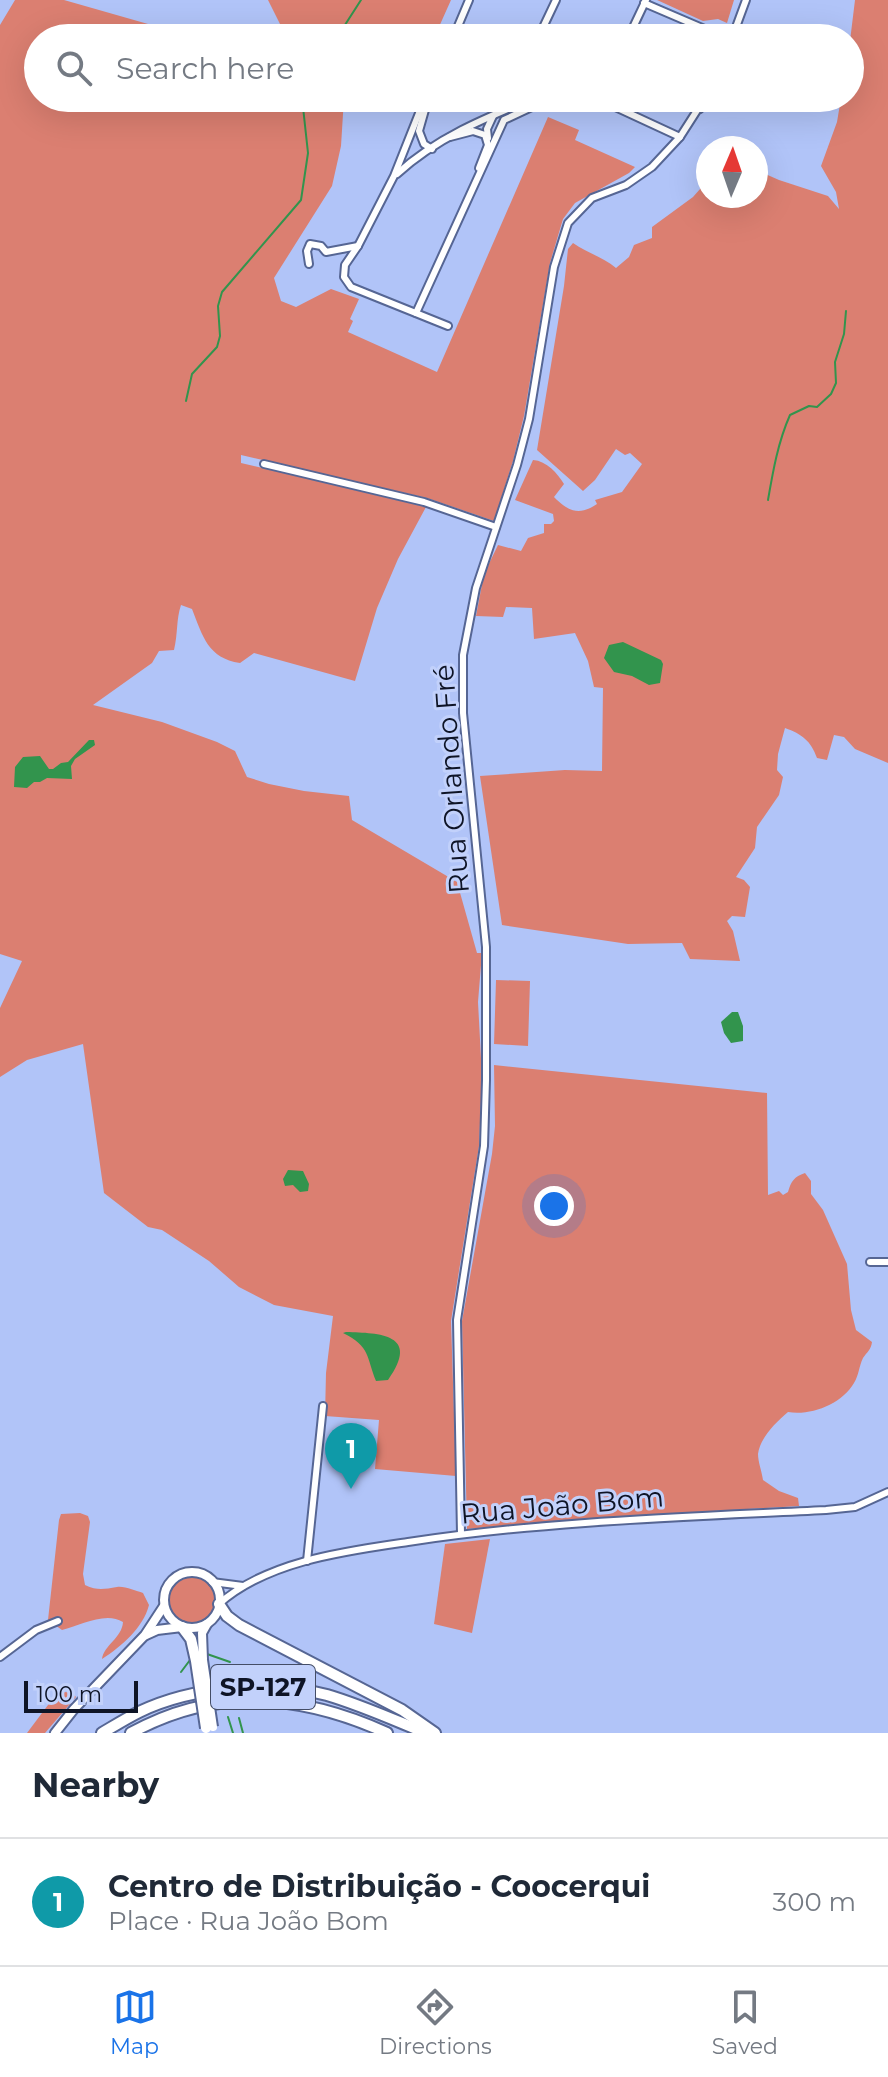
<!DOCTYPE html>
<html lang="en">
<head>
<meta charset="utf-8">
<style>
	:root { --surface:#fff; --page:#f6f6f7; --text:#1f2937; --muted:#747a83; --line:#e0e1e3; --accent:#1a73e8 }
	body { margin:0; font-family:Montserrat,sans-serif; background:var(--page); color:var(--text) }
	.compass { position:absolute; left:696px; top:136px; width:72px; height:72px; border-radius:50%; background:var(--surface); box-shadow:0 8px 32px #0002; rotate:2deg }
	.scale { position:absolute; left:24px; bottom:20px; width:114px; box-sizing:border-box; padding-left:8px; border:4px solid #0e1426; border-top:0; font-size:22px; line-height:28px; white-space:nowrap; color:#0e1426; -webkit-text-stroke:6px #c2d1fb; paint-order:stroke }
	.you { position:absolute; left:554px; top:1206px; width:28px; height:28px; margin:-20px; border:6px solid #fff; border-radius:50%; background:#1a73e8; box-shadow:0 0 0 12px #1a73e833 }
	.badge { display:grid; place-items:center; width:52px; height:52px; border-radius:50%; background:var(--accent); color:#fff; font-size:26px; font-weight:700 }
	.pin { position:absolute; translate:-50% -66px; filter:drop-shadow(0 2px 4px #0008) }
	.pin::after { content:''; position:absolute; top:42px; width:28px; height:24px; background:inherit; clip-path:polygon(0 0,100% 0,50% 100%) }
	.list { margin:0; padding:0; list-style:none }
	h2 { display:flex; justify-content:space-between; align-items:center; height:104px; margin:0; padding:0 32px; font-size:34px }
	h2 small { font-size:26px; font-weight:400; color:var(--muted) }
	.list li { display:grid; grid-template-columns:52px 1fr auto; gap:24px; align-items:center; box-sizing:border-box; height:128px; padding:0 32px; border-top:2px solid var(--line) }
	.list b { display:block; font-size:30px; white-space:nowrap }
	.list p { margin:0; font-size:26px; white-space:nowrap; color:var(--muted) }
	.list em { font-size:26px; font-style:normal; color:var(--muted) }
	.icon { flex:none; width:44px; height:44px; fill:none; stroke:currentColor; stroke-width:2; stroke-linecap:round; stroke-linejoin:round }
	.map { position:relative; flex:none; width:888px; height:1733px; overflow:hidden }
	.search { position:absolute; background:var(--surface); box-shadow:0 8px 32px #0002; left:24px; right:24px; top:24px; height:88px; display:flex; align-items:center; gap:20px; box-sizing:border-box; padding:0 28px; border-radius:44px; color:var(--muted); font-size:30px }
	.sheet { height:232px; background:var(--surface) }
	nav { display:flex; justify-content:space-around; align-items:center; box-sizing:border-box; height:112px; border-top:2px solid var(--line); background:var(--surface); font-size:22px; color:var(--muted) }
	nav a { display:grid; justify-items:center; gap:4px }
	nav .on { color:var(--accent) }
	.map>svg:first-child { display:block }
</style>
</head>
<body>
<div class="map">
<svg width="888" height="1733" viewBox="0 0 888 1733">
	<rect width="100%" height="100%" fill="#b1c4f8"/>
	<g fill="#db7f71">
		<path d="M15 0H64L197 38H38V98H344L341 146 332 186 274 278 281 301 296 307 331 289 359 299 350 319 353 321 348 332 437 372 548 117 579 130 575 140 635 167 629 173 575 203 563 219 550 263 524 416 513 461 494 521 427 498 241 455V463L426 507 398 559 377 608 355 681 254 653 240 663C208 658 203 637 192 609L181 605C176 620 178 634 174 650L159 651 152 663 93 705 162 722 217 742 235 751 247 777 269 784 304 791 349 796 352 820 457 882 477 953H482L478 1002 482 1077 479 1146 451 1321 456 1476 375 1469 379 1420 325 1416 326 1373 333 1316 274 1305 239 1287 209 1261 162 1230 148 1227 104 1193 83 1044 27 1060 0 1077V1008L22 961 0 954V25Z"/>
		<polygon points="268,0 451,0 434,38 283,38 282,28"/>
		<polygon points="657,0 734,0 727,23 718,19 703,21"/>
		<path d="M855 0H888V763L855 749 844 737 834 735 827 760 817 758C811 741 802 734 785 728L778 754 777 770 783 777 779 795 757 827 755 848 736 877 744 880 750 887 745 917 732 916 727 921 733 931 740 961 690 959 682 943 628 944 502 925 480 776 565 770 602 771 603 688 594 687 588 661 575 633 534 639 532 608 506 607 503 617 476 616 484 574 498 545 521 551 528 538 544 533V524H551L554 521 553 514 515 500 533 460C547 461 557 473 564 484L554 497C569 512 579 516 597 504L595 500 622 492 642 464 630 453 625 455 616 449 595 480 583 491 537 450 564 286 568 249 573 243C587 253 603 257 616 268L629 257 634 245 652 238V227L693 197 708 180V196H756V170L779 180 828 196 839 209 836 192 821 166 837 122 841 98H850V41Z"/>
		<polygon points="496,980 530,981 528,1046 494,1044"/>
		<path d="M494 1065 767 1093 768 1195 779 1191 783 1195 788 1192C791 1181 794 1177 805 1173L811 1181V1194L823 1210 847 1264 851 1310 856 1330 872 1342C871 1350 867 1352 863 1358 859 1366 859 1375 854 1383 842 1404 811 1416 788 1412 776 1422 760 1438 758 1454 758 1462 762 1472 763 1480L779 1491 798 1498 799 1506 580 1519 467 1529 462 1321 492 1154 495 1126Z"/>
		<path d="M80 1513 88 1516 90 1522 83 1574 85 1585C98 1591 104 1589 117 1587 125 1586 136 1591 143 1593L149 1605C143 1628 122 1646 102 1659 104 1645 122 1638 123 1622 105 1611 80 1626 62 1630L48 1620 59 1520 61 1514Z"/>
		<polygon points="490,1539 472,1633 434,1624 445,1544"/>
		<circle cx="192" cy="1600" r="23"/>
		<polygon points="65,1692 72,1693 76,1697 45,1733 27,1733 51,1701"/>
	</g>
	<g fill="#32944d">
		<polygon points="623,642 661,660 663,664 660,683 649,685 632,676 614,672 604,658 609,645"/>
		<polygon points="89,740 94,740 95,745 75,759 71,766 72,779 47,778 40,782 34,782 27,788 14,787 15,767 23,757 40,756 49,769 53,769 61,763 68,762"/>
		<polygon points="732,1012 738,1012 743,1026 743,1041 731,1043 724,1033 721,1022"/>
		<polygon points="288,1170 303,1171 309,1184 308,1191 300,1192 293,1185 285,1186 283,1179"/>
		<path d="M346 1332C380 1333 421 1334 388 1380L376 1381C366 1357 371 1347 343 1333Z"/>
	</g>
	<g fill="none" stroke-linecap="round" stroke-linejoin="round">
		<g stroke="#32944d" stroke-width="2">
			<polyline points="340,38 343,28 361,0"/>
			<polyline points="186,401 192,374 217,347 220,336 218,306 222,292 301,200 308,153 303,107 305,98"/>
			<path d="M768 500C773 471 778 442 790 415L809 406 817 407 831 394 836 383 835 362 844 334 846 311"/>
			<polyline points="207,1654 230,1662"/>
			<polyline points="181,1672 190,1660"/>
			<polyline points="228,1717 233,1733"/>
			<polyline points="239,1718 243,1733"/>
		</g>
		<defs>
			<g id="minor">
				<polyline points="644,3 714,33"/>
				<polyline points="453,38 469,0"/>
				<polyline points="538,38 556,0"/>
				<polyline points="628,38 646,0"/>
				<polyline points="732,38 746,0"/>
				<polyline points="425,98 394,176 358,246 345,265 344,277 351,287 448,326"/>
				<polyline points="676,98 700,109"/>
				<polyline points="598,99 680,137"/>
				<polyline points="427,103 419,131 424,144 432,149"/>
				<polyline points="450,137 473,131 485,135 488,145 479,168"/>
				<polyline points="488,138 487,129 493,116"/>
				<path d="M397 174C436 138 485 118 534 98"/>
				<polyline points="309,264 307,251 310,244 321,246 326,252 358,246"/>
				<polyline points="416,313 504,120 551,98"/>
				<polyline points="264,464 424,502 496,527"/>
				<polyline points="870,1262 888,1262"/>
				<polyline points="461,1534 457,1320 484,1146 486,1080 486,947 463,713 463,655 476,588 517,465 529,419 554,267 568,223 592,198 626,185 652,167 680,137 705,98"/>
				<polyline points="307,1561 323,1406"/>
				<polyline points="212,1582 243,1586"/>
				<path d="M219 1604C267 1561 346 1551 408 1542 546 1521 686 1517 826 1510L855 1507 888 1492"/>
				<polyline points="0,1657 36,1630 58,1621"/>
			</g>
			<g id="tertiary">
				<circle cx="192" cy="1600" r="28"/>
				<polyline points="146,1635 157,1630 182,1627"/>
				<polyline points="203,1660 202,1633 207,1624"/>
				<polyline points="55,1733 74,1709 145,1635 164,1606"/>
			</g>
			<g id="trunk">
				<polyline points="219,1604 227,1616 239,1625 402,1710 435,1733"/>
				<polyline points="182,1627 191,1639 196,1661"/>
				<path d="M102 1733C114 1726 127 1718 139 1712 193 1686 271 1680 327 1695 361 1705 394 1720 426 1733"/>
				<path d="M131 1733C216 1686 301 1694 387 1733"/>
			</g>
		</defs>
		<use href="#minor" stroke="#566694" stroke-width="10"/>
		<use href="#tertiary" stroke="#566694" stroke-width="12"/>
		<use href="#trunk" stroke="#566694" stroke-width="14"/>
		<use href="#minor" stroke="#fff" stroke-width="6"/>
		<use href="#tertiary" stroke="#fff" stroke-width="8"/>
		<use href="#trunk" stroke="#fff" stroke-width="10"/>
		<defs>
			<polyline id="tertiary-bridge" points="203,1660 213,1727"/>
			<polyline id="trunk-bridge" points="196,1661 206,1728"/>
		</defs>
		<use href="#tertiary-bridge" stroke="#566694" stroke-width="12" stroke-linecap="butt"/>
		<use href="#trunk-bridge" stroke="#566694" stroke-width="14" stroke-linecap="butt"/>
		<use href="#tertiary-bridge" stroke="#fff" stroke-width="8"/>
		<use href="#trunk-bridge" stroke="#fff" stroke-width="10"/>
	</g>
	<g text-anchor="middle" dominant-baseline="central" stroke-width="6" stroke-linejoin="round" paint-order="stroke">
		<rect fill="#c2d1fb" stroke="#444d66" stroke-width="2" x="211" y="1665" width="104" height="44" rx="6"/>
		<g font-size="26" font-weight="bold" fill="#0e1426">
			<text x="263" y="1687">SP-127</text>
		</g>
		<g font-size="28" fill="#0e1426" stroke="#c2d1fb">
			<text transform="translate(451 779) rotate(-94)">Rua Orlando Fré</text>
			<text transform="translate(562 1505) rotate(-5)">Rua João Bom</text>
		</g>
	</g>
</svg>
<svg class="compass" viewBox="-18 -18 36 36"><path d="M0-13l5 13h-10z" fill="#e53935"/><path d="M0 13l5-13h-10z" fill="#747a83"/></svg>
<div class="scale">100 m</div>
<div class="you"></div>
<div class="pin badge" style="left:351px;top:1489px;background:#0f9aa8">1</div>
<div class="search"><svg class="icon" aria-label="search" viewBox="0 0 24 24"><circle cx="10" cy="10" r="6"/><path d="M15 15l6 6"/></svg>Search here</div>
</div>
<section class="sheet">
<h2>Nearby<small></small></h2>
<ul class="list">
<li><span class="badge" style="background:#0f9aa8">1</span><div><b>Centro de Distribuição - Coocerqui</b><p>Place · Rua João Bom</p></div><em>300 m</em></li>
</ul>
</section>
<nav>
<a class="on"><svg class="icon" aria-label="map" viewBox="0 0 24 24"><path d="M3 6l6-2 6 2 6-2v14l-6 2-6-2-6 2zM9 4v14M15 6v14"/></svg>Map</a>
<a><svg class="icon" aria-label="directions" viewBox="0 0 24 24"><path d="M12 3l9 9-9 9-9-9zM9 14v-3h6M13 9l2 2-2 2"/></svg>Directions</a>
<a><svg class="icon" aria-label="saved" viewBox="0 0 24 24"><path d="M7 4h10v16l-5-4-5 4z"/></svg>Saved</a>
</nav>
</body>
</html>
